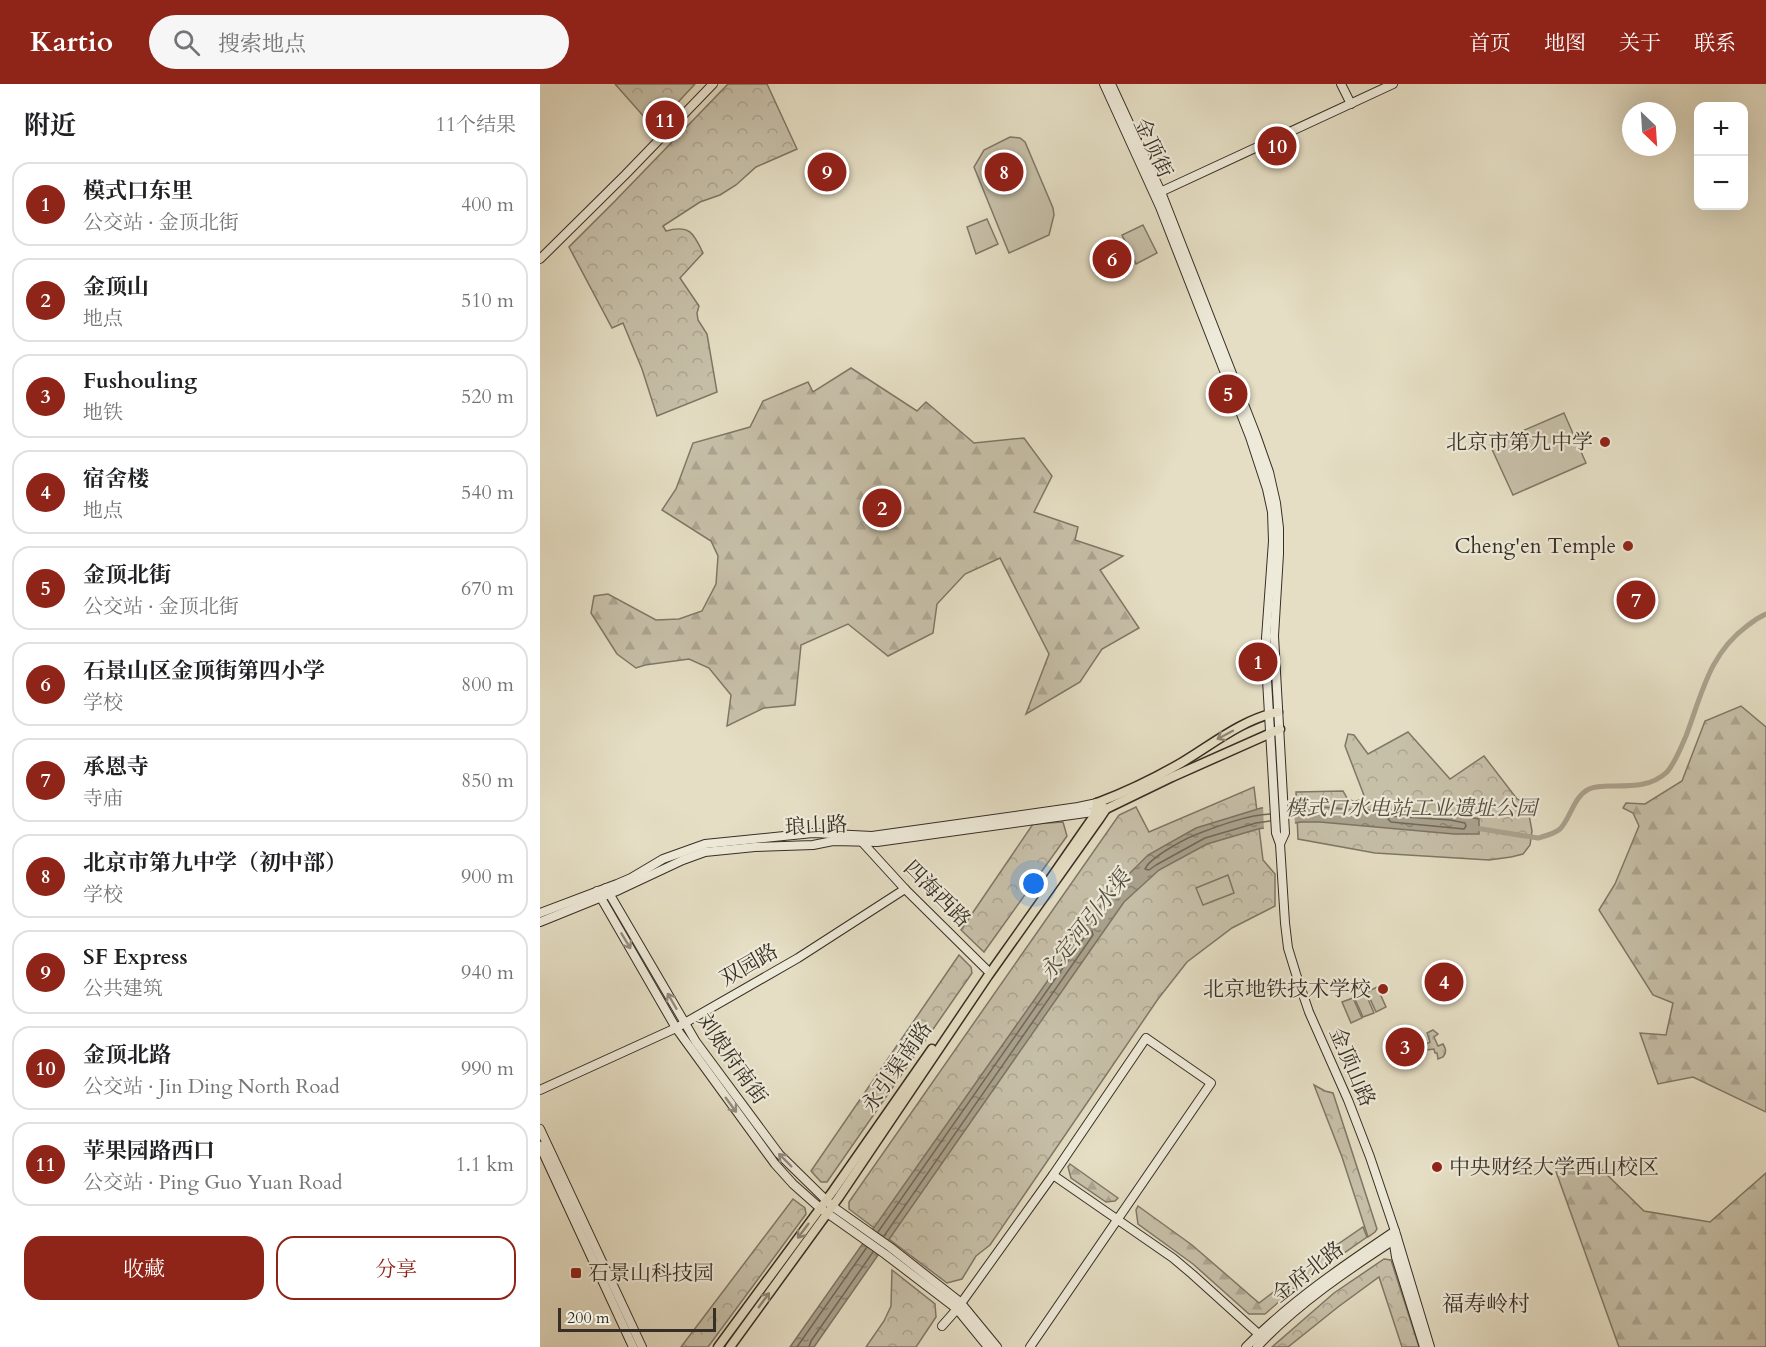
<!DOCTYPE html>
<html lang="zh">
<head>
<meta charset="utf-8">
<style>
	:root { --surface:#fff; --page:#f6f6f6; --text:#202124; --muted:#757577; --line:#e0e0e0; --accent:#8f2418 }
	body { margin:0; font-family:Cardo,"Noto Serif SC",serif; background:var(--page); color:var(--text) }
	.controls { position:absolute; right:18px; top:18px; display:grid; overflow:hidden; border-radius:12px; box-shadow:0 6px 24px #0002 }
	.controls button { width:54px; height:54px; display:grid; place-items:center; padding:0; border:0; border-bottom:2px solid var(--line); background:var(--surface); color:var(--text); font:30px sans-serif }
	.compass { position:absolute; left:1082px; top:18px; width:54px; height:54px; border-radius:50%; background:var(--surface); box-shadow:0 6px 24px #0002; rotate:155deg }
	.scale { position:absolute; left:18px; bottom:15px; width:158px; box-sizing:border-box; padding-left:6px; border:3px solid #372e25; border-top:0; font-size:16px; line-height:21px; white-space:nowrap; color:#372e25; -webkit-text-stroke:4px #eeead9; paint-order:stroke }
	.you { position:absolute; left:494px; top:800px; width:21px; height:21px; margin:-15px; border:4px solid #fff; border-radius:50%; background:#1a73e8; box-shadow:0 0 0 9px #1a73e833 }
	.badge { display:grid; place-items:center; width:39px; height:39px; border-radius:50%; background:var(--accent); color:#fff; font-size:20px; font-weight:700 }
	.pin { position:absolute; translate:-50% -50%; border:3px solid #fff; box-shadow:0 2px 6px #0006 }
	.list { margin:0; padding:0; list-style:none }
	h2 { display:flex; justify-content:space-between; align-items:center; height:78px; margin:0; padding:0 24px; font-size:26px }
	h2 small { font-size:20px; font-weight:400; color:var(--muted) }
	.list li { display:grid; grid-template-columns:39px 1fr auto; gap:18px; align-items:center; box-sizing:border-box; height:84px; margin:0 12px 12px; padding:0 12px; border:2px solid var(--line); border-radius:18px }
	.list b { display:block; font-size:22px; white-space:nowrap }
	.list p { margin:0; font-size:20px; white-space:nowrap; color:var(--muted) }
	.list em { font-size:20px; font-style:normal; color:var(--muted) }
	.actions { display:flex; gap:12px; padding:18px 24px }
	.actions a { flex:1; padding:14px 0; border:2px solid var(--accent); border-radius:18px; text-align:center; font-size:21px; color:var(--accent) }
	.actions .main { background:var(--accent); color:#fff }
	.icon { flex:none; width:33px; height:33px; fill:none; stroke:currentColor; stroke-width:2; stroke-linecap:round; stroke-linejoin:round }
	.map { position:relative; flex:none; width:1226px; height:1263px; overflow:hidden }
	header { display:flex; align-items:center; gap:36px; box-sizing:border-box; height:84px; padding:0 30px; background:var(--accent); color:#fff }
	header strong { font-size:28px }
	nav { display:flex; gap:33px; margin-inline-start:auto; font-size:21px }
	.search { width:420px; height:54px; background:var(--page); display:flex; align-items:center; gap:15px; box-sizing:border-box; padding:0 21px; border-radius:33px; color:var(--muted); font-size:22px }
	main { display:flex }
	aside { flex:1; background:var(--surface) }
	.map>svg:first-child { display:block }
</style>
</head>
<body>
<header>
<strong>Kartio</strong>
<div class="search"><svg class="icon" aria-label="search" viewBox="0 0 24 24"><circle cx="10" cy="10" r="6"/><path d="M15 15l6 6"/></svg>搜索地点</div>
<nav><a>首页</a><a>地图</a><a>关于</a><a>联系</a></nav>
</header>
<main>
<aside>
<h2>附近<small>11个结果</small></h2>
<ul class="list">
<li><span class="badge">1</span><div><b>模式口东里</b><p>公交站 · 金顶北街</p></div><em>400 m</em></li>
<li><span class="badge">2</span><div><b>金顶山</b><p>地点</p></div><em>510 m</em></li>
<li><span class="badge">3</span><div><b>Fushouling</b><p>地铁</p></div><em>520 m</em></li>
<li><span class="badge">4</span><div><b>宿舍楼</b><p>地点</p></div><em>540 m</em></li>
<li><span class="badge">5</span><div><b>金顶北街</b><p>公交站 · 金顶北街</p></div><em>670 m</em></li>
<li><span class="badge">6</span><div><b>石景山区金顶街第四小学</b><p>学校</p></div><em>800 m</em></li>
<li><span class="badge">7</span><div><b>承恩寺</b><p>寺庙</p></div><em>850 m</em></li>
<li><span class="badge">8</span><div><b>北京市第九中学（初中部）</b><p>学校</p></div><em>900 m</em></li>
<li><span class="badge">9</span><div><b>SF Express</b><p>公共建筑</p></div><em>940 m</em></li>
<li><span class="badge">10</span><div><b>金顶北路</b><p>公交站 · Jin Ding North Road</p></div><em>990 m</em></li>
<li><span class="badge">11</span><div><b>苹果园路西口</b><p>公交站 · Ping Guo Yuan Road</p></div><em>1.1 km</em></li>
</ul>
<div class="actions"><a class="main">收藏</a><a>分享</a></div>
</aside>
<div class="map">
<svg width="1226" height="1263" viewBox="0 0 1226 1263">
	<defs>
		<pattern id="grass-tufts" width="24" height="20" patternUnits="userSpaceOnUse" patternTransform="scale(1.5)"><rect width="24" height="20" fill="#c7c0a9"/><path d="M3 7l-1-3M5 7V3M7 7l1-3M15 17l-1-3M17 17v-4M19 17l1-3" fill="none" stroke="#aca591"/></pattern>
		<pattern id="forest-firs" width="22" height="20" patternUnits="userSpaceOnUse" patternTransform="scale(1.5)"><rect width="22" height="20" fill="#c7c0a9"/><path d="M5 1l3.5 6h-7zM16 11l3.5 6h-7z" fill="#aca591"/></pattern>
		<pattern id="park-crowns" width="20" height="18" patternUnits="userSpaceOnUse" patternTransform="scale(1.5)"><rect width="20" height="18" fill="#c7c0a9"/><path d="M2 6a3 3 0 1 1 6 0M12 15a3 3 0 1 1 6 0" fill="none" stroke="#aca591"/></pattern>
		<pattern id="water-ripples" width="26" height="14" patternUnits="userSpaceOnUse" patternTransform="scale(1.5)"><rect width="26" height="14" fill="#aaa28e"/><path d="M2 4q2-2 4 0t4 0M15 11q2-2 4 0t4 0" fill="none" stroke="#8b8474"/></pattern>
	</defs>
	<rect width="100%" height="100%" fill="#e5dec4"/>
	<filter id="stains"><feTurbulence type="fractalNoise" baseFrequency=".00333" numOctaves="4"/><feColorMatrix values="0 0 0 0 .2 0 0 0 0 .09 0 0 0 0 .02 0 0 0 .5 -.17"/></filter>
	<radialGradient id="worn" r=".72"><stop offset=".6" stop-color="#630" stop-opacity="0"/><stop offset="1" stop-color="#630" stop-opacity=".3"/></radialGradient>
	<path fill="url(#grass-tufts)" stroke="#7f7767" stroke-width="1.5" d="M893 946 898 950 894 953 898 962 903 960C906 965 907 968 903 973L898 975 897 969H895L894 965 870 968V973H865V979L858 976 854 969 856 963 862 972 890 958 887 949Z"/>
	<g fill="url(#forest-firs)" stroke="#7f7767" stroke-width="1.5">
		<polygon points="311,284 377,327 386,318 434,359 484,354 512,392 494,428 538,443 535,456 583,472 560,486 599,544 562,565 540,598 486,630 509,570 460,474 425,490 397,520 393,549 348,572 308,540 261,561 255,621 224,624 187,642 191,611 169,584 149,575 105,581 96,584 77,570 51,529 54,512 68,510 116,536 139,535 162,527 176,500 178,472 171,457 122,426 136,405 153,359 210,343 223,317 268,298 273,308"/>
		<polygon points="1201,622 1226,643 1226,1028 1153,993 1118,1000 1100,949 1126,951 1133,919 1113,911 1059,826 1075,800 1099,742 1093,729 1083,724 1086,719 1105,720 1142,697 1165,637"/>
		<polygon points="1052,1076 1104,1127 1170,1138 1226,1089 1226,1263 1079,1263 1014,1082"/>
		<polygon points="530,1080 578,1114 575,1117 566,1118 531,1094 528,1083"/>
		<polygon points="598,1122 652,1161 719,1219 785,1169 823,1143 827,1153 757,1202 725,1230 709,1230 653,1180 598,1140 596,1126"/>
	</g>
	<g fill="url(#park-crowns)" stroke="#7f7767" stroke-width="1.5">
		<polygon points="75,0 155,0 114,44"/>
		<path d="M188 0H227L257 65 216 83 196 101 180 111 160 118 123 142 126 147C150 140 154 150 163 169L140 194 159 222 157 229 158 236 167 250 177 308 117 332 102 285 83 239 72 244 29 163 75 117Z"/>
		<polygon points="868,648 910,695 944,672 977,715 987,720 992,747 990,761 983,770 971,773 949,776 835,769 758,755 756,708 803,707 807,714 814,718 825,714 805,662 808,650 814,651 828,670"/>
		<polygon points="714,703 723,776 735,790 735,822 692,844 647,878 618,915 450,1161 436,1172 422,1195 407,1199 309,1125 309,1118 579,731 596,723 609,748"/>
		<polygon points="523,738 527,752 444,868 421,846 493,740"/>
		<polygon points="419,871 431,883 432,889 287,1098 281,1098 271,1087"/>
		<polygon points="774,1001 785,1007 793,1009 837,1145 835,1148 828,1153 802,1073"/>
		<polygon points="253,1115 265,1124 266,1130 168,1263 141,1263"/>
		<polygon points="844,1175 851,1176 879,1263 862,1263 839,1193 798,1223 748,1263 732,1263 794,1209"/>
		<polygon points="352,1186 395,1220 396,1233 376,1263 326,1263 344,1237 351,1222"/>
	</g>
	<g fill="#c7c0a9" stroke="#7f7767" stroke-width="1.5">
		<polygon points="470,53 480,54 485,58 513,124 514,131 509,151 469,169 434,83 444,66"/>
		<polygon points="447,135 458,160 436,170 427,143"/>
		<polygon points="603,141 617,169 596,180 582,151"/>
		<polygon points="1024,329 1046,379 973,411 950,361"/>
		<polygon points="688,791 694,809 663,821 656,804"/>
		<polygon points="837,903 846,923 836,928 827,908"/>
		<polygon points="825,908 834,929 823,933 814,913"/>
		<polygon points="813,914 822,934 811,939 802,918"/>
	</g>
	<polygon fill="url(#water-ripples)" stroke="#7c7464" stroke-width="1.5" points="761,721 818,726 855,726 911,730 939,735 939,750 914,750 780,738 761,738 718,745 667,760 619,786 584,818 274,1263 250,1263 568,811 608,771 656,744 721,724"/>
	<polygon fill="#e5dec4" points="754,719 755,742 724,747 723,721"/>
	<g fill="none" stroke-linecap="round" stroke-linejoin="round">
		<g stroke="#70685a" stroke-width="1.5">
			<path d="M730 730C708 731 681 741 660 749 648 753 610 773 605 785L609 786 616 781 665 754 716 739 730 737"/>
			<polygon points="851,732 910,736 925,739 926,742 924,745 914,744 851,738 848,735"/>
			<polyline points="338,1148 541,858 549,847 552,847 553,851 344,1152"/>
			<polyline points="257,1263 327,1163"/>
			<polyline points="269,1263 271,1257 333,1168"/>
		</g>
		<path stroke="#aaa28e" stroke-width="5" d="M935 744 998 754C1005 752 1014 750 1020 745 1031 734 1033 713 1049 705 1056 702 1063 702 1071 702 1091 702 1111 703 1127 688 1135 679 1141 663 1146 652 1162 610 1169 570 1207 542 1213 537 1219 533 1226 530"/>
		<defs>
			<g id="secondary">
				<polyline points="564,0 620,123 710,353 727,405 732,428 733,457 726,554 726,579 736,749 740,760 745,839 748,864 756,890 769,928 808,1016 830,1073 855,1147 890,1263"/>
				<polyline points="571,0 621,108 716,351 729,388 736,419 739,444 739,470 734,552 745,749 740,760"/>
				<polyline points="801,0 811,20"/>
				<polyline points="616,110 853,0"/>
				<polyline points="0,175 85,91 173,0"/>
				<polyline points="323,759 365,805 447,886"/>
				<polyline points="66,804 156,958 239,1070 292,1122 350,1163 420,1218 457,1263"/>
				<polyline points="57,807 136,944 235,1080 253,1100 280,1124 345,1170 417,1225 448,1263"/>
				<polyline points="0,829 77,800 91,794 123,775 165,760 273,749 332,752 538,723 557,719"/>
				<polyline points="0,838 79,806 143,776 165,768 215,763 273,761 293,757 337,758 560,727"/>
				<polyline points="0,1006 136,944 258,874 365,805"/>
				<polyline points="0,1045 102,1263"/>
				<polyline points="0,1062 93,1263"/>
				<polyline points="513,1091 633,1174 652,1190 724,1255"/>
				<polyline points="853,1154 856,1173 884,1263"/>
				<polyline points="402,1242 417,1225 513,1091 606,954 671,999 490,1263"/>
				<path d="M706 1263C750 1218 803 1182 855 1147"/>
				<path d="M717 1263C756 1221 809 1185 857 1154"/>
			</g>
			<g id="primary">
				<path d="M557 719C586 708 615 694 641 679 673 660 701 636 738 628"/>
				<polyline points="566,725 632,693 740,645"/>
				<polyline points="504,804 554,732 557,719"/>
				<polyline points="178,1263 293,1107 392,965"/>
				<polyline points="190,1263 299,1113 448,892 560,734 566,725 557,719"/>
			</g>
		</defs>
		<use href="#secondary" stroke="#372e25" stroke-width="10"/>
		<use href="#primary" stroke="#372e25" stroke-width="11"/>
		<use href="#secondary" stroke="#eeead9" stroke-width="8"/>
		<use href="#primary" stroke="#e5dec4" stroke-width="8"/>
	</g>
	<defs><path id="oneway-shaft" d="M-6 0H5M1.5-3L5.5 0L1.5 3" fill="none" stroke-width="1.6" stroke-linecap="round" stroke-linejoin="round" transform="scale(1.5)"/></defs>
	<g stroke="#8e8674">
		<use href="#oneway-shaft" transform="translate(685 651) rotate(152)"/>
		<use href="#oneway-shaft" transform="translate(263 1147) rotate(127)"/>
		<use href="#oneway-shaft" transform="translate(224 1216) rotate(-54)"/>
	</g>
	<g stroke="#928c7f">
		<use href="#oneway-shaft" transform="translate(86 857) rotate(59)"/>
		<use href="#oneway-shaft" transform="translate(132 917) rotate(-120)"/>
		<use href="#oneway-shaft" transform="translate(191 1021) rotate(54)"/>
		<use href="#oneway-shaft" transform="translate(245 1076) rotate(-135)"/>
	</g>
	<g fill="#8f2418" stroke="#eeead9" stroke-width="2">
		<circle cx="1065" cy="358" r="6"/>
		<circle cx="1088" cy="462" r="6"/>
		<circle cx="843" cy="905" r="6"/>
		<circle cx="897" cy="1083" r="6"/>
		<rect x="30" y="1183" width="12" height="12" rx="3"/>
	</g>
	<g text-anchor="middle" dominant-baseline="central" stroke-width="4.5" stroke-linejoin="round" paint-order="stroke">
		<g font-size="21" fill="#372e25" stroke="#eeead9">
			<text transform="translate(613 64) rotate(65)">金顶街</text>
			<text transform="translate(276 742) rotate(-3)">琅山路</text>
			<text transform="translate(397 810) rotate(45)">四海西路</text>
			<text transform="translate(209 881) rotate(-30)">双园路</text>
			<text transform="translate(192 975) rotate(55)">刘娘府南街</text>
			<text transform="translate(357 983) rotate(-55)">永引渠南路</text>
			<text transform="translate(812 983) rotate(67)">金顶山路</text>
			<text transform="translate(768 1188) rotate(-38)">金府北路</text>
		</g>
		<g font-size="21" fill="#372e25" stroke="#eeead9" text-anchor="end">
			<text x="1053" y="358">北京市第九中学</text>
			<text x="1076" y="462">Cheng'en Temple</text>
			<text x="831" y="905">北京地铁技术学校</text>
			<text x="909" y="1083" text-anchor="start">中央财经大学西山校区</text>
			<text x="48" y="1189" text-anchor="start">石景山科技园</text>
		</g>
		<g font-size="21" font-style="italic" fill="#544b3f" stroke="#eeead9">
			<text x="871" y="724">模式口水电站工业遗址公园</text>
		</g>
		<g font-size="22" font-style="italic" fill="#544b3f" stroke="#eeead9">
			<text transform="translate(545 841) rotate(-52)">永定河引水渠</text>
		</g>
		<g font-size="22" fill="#372e25" stroke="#eeead9">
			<text x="946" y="1220">福寿岭村</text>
		</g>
	</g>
	<rect width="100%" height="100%" filter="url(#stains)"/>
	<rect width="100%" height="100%" fill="url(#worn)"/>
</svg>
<div class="controls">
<button>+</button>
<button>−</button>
</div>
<svg class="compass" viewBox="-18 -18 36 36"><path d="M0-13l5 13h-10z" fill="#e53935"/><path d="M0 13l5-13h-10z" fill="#757577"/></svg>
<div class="scale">200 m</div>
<div class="you"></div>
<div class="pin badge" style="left:718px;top:578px">1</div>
<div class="pin badge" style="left:342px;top:424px">2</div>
<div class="pin badge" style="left:865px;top:963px">3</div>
<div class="pin badge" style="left:904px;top:898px">4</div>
<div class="pin badge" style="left:688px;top:310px">5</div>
<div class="pin badge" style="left:572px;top:175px">6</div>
<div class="pin badge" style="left:1096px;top:516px">7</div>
<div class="pin badge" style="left:464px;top:88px">8</div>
<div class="pin badge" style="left:287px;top:88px">9</div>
<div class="pin badge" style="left:737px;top:62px">10</div>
<div class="pin badge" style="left:125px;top:36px">11</div>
</div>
</main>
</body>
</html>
